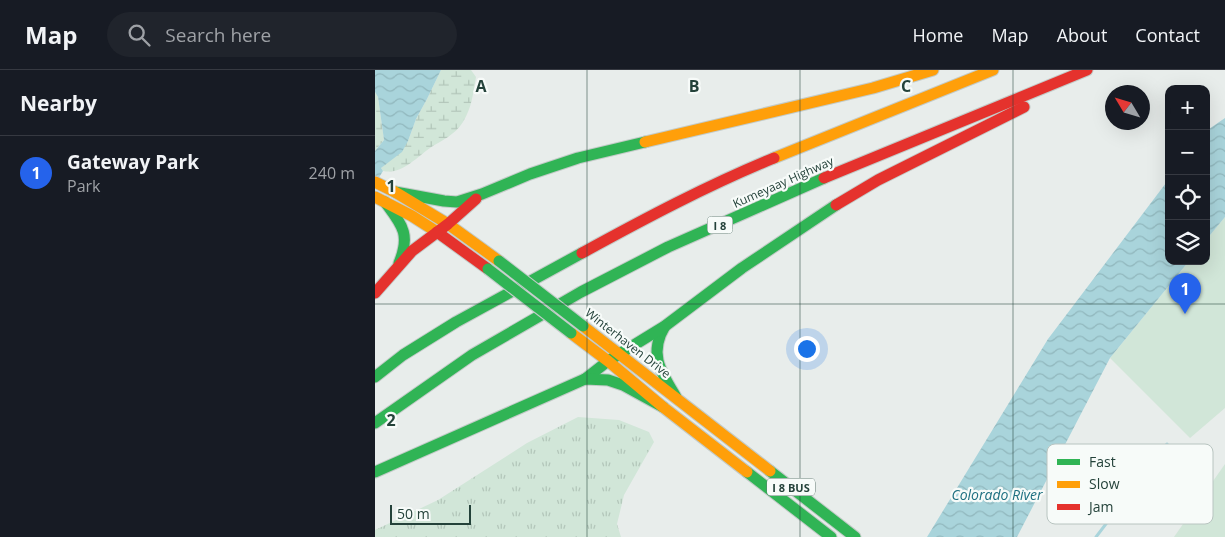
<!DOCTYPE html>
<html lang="en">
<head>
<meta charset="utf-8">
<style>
	:root { --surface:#171b24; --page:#20242c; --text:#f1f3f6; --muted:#9ea1a6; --line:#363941; --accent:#2563eb }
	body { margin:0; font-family:"Open Sans",sans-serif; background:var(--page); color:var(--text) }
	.controls { position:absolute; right:15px; top:15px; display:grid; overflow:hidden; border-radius:10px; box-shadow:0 5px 20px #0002 }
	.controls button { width:45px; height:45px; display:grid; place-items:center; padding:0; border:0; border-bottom:1px solid var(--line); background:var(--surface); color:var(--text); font:25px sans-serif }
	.compass { position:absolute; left:730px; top:15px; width:45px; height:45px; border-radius:50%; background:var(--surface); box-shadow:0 5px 20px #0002; rotate:308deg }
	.scale { position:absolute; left:15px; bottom:12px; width:81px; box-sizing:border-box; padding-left:5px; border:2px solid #24423a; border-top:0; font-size:14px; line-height:18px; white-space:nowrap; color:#24423a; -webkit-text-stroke:4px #f7fbf9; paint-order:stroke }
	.you { position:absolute; left:431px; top:278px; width:18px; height:18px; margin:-12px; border:4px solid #fff; border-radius:50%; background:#1a73e8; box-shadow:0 0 0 8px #1a73e833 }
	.badge { display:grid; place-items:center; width:32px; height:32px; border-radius:50%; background:var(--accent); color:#fff; font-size:16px; font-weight:700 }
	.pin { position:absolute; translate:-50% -41px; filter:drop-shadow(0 1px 2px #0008) }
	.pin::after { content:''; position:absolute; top:26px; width:18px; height:15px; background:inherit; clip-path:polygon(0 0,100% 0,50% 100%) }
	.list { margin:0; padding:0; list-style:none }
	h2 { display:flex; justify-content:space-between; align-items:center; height:65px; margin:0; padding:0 20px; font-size:21px }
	h2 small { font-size:16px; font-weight:400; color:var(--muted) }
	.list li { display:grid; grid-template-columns:32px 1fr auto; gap:15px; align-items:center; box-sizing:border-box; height:75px; padding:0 20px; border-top:1px solid var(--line) }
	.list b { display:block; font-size:19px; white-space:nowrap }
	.list p { margin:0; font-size:16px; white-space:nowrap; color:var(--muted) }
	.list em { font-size:16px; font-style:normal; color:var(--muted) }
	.icon { flex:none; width:28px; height:28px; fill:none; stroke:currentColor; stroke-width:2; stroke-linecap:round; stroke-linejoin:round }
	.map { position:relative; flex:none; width:850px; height:467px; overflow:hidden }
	header { display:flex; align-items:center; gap:30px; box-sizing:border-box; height:70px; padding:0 25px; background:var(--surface); border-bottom:1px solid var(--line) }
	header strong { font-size:24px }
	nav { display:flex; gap:28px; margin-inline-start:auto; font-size:18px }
	.search { width:350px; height:45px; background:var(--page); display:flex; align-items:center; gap:12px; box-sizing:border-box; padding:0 18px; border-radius:28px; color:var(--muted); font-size:19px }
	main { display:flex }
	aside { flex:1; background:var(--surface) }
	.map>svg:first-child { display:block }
</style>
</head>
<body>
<header>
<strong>Map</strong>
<div class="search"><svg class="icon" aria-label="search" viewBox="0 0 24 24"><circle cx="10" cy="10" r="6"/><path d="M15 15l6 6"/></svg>Search here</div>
<nav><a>Home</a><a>Map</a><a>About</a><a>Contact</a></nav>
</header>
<main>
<aside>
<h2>Nearby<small></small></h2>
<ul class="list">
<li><span class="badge">1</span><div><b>Gateway Park</b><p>Park</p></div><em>240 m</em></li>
</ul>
</aside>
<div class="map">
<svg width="850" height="467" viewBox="0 0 850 467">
	<defs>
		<pattern id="grass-tufts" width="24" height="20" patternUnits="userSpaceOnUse" patternTransform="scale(1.25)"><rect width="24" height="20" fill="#d1e6d8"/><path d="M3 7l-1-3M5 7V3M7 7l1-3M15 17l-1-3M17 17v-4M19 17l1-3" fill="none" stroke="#b3c6ba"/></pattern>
		<pattern id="wetland-marsh" width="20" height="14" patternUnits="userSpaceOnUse" patternTransform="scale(1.25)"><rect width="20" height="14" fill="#d1e6d8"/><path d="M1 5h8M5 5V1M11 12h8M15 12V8" fill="none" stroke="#b3c6ba"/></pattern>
		<pattern id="water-waves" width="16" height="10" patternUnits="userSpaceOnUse" patternTransform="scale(1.25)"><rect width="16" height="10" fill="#a9d4db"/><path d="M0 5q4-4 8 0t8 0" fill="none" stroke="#91b7bd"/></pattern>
	</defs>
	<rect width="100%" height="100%" fill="#e8edeb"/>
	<polygon fill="url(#grass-tufts)" points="203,347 244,350 274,362 279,372 249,425 242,454 246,467 0,467 0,460 63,430 152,373"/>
	<g fill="url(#wetland-marsh)">
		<path d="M66 0H96L101 7C98 24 97 37 88 52 80 65 67 70 55 78 41 88 26 105 8 101L6 98 33 71 41 49 52 29Z"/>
		<polygon points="0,22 3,27 9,70 0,81"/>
	</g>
	<g fill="#d1e6d8">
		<polygon points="850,147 850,338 815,368 735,288 814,191 831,191 831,170"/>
		<polygon points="850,394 850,467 799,467"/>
	</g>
	<g fill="url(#water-waves)">
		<polygon points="0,0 66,0 52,29 41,49 33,71 27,82 6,98 8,101 0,114 0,81 9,70 3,27 0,22"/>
		<polygon points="850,48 850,147 831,170 831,61"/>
		<polygon points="794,109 794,191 814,191 735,288 642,467 552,467 673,269"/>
	</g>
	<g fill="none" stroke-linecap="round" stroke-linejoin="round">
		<polyline stroke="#a9d4db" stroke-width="3" points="721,467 792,374"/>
		<defs>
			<g id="fast">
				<polyline points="20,122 69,131 82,132 107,124 155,104 203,88 270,72"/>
				<path d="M10 132C27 155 36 164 24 193"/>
				<path d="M290 256C273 284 286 302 301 327"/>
				<polyline points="0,307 28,285 81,252 207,183"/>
				<polyline points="210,309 233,291 290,256 367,198 461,135"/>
				<polyline points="0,353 97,285 206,222 293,177 449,108"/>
				<polyline points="395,401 480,467"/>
				<polyline points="0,402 210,309 233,310 248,315 288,337"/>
				<polyline points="372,402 456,467"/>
			</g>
			<g id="slow">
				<polyline points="270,72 498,18 558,0"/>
				<polyline points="399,88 618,0"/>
				<polyline points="0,112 20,122 73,154"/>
				<polyline points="0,127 37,146 62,162"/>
				<polyline points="73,154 124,191"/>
				<polyline points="208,256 395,401"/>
				<polyline points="196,263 233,291 288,337 372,402"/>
			</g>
			<g id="jam">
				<polyline points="449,108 712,0"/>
				<polyline points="461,135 503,110 649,37"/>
				<polyline points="62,162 113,199"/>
				<path d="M207 183C269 149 333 115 399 88"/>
				<polyline points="0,223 37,181 73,154 101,129"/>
			</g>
		</defs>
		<use href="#fast" stroke="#c3cbc8" stroke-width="13"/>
		<use href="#slow" stroke="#c3cbc8" stroke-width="13"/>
		<use href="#jam" stroke="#c3cbc8" stroke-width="13"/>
		<use href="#fast" stroke="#30b455" stroke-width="11"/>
		<use href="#slow" stroke="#ff9f0a" stroke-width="11"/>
		<use href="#jam" stroke="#e5322d" stroke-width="11"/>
		<defs>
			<g id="fast-bridge">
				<polyline points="124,191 208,256"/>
				<polyline points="113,199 196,263"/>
			</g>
		</defs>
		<use href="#fast-bridge" stroke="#c3ccc9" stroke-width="13" stroke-linecap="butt"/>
		<use href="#fast-bridge" stroke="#30b455" stroke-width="11"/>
	</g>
	<path fill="none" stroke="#24423a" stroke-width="1" stroke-opacity="0.55" d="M212 0V467M425 0V467M638 0V467M0 234H850"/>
	<g text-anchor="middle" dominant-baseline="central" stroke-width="4.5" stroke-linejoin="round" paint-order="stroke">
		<g fill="#f7fbf9" stroke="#637a73" stroke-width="1">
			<rect x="332.5" y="146.5" width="25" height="17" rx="4"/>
			<rect x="392" y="408.5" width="48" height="17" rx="4"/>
		</g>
		<g font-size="11" font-weight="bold" fill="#24423a">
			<text x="345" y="155">I 8</text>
			<text x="416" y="417">I 8 BUS</text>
		</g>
		<g font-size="12" fill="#24423a" stroke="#f7fbf9">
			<text transform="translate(408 112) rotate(-24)">Kumeyaay Highway</text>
			<text transform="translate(253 273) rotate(38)">Winterhaven Drive</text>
		</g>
		<g font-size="14" font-style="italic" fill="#1c6f80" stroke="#f7fbf9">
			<text x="622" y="424">Colorado River</text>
		</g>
	</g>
	<rect x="672" y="374" width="166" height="80" rx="8" fill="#f7fbf9" stroke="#b8c4c0" stroke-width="1"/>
	<rect x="682" y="389" width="23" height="6" fill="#30b455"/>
	<rect x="682" y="411" width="23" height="7" fill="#ff9f0a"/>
	<rect x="682" y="434" width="23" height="6" fill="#e5322d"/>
	<g font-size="14" fill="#24423a">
		<text x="714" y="397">Fast</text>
		<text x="714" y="419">Slow</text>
		<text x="714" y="442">Jam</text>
	</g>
	<g font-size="16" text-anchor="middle" font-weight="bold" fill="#24423a" stroke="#f7fbf9" stroke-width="4.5" stroke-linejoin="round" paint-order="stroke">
		<text x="106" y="22">A</text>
		<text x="319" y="22">B</text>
		<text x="531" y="22">C</text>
		<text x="16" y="122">1</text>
		<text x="16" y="356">2</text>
	</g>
</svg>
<div class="controls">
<button>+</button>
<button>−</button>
<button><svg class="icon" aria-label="locate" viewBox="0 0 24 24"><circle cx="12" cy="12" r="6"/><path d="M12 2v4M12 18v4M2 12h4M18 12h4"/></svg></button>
<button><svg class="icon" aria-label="layers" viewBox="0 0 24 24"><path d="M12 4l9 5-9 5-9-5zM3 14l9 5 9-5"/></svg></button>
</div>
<svg class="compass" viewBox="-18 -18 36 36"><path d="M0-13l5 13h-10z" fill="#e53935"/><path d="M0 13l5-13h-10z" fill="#9ea1a6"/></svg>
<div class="scale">50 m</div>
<div class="you"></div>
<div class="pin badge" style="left:810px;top:244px">1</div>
</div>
</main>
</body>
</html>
